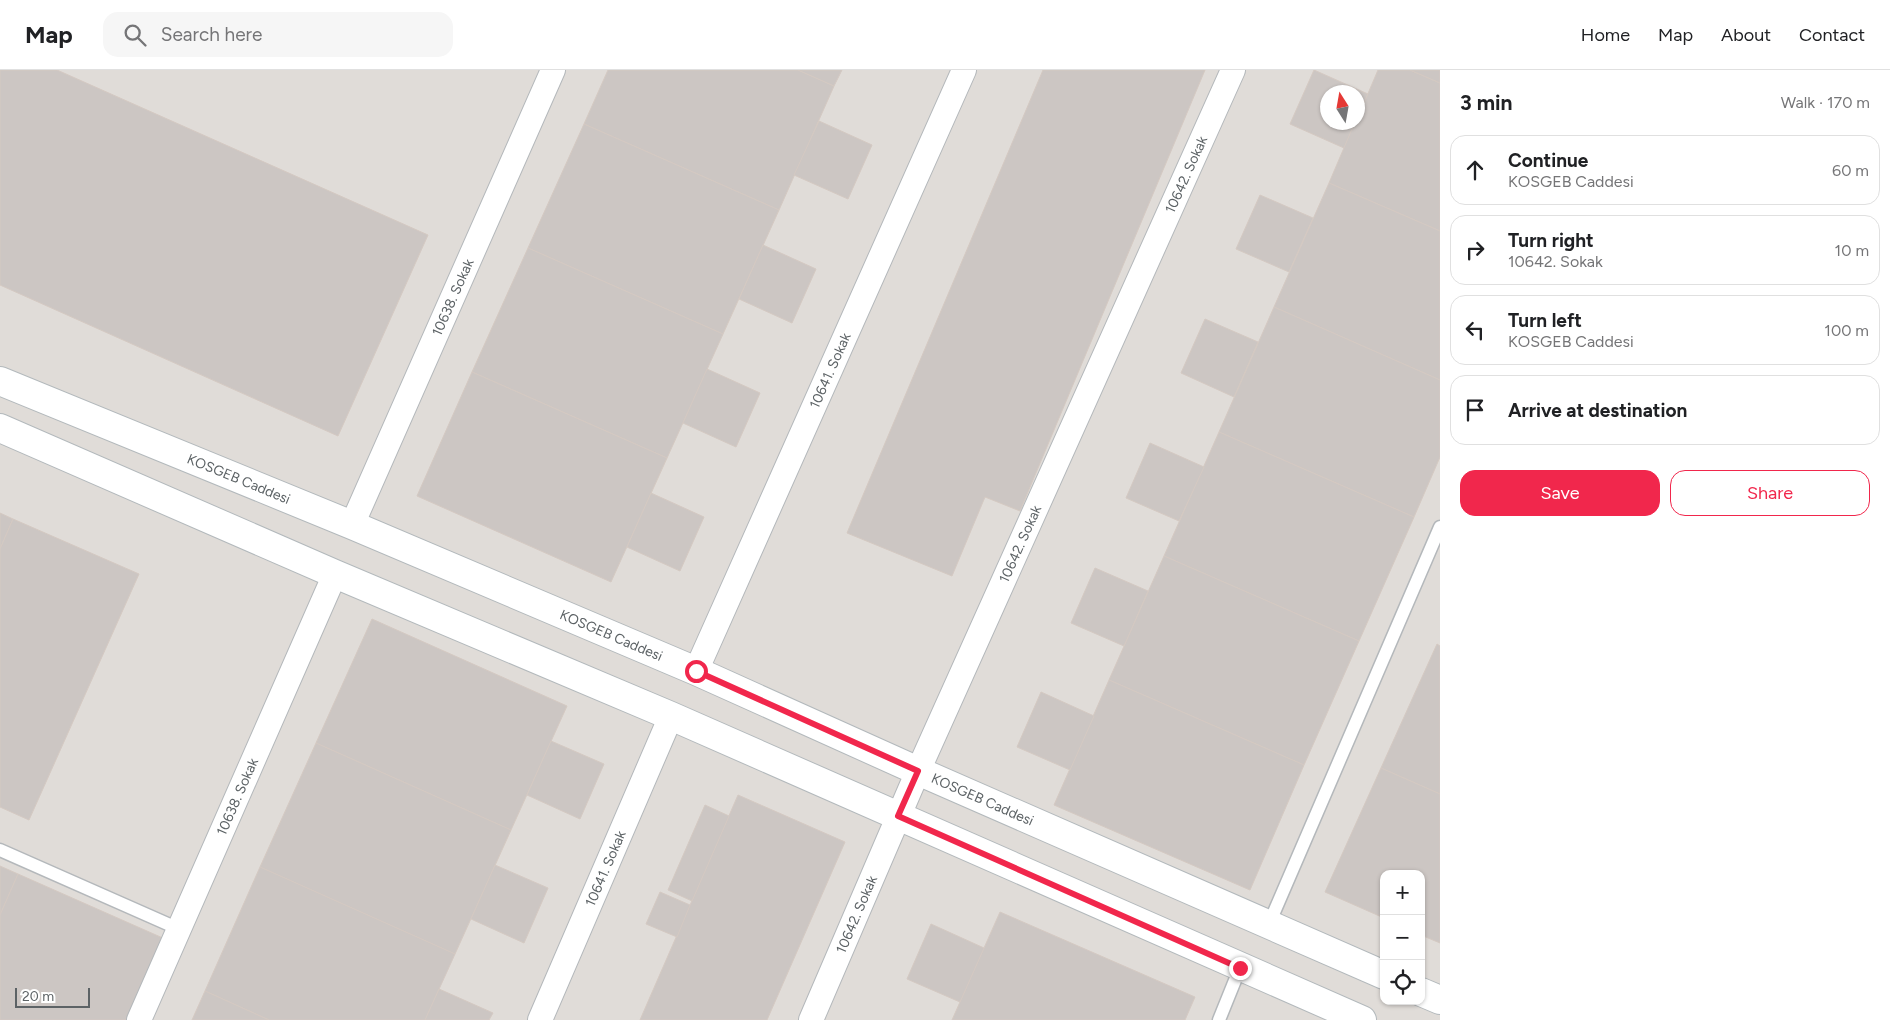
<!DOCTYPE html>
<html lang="en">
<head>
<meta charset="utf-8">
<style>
	:root { --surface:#fff; --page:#f6f6f6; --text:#202124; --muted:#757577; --line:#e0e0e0; --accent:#f1274c }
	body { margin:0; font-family:Figtree,sans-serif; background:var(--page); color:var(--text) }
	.controls { position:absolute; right:15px; bottom:15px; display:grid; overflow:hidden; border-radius:10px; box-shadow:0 1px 4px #0004 }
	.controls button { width:45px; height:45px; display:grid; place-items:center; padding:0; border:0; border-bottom:1px solid var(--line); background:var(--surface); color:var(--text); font:25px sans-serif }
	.compass { position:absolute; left:1320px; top:15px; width:45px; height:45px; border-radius:50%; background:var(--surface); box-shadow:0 1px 4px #0004; rotate:349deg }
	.scale { position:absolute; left:15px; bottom:12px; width:75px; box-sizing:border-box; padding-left:5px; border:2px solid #5c6265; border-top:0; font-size:14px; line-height:18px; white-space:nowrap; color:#5c6265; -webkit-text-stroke:4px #fff; paint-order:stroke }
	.stop { position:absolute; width:15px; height:15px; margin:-11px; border:4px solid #f1274c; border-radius:50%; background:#fff }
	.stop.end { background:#f1274c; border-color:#fff; box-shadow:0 1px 5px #0008 }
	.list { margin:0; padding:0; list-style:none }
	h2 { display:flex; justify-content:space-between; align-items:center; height:65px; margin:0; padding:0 20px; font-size:21px }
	h2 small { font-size:16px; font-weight:400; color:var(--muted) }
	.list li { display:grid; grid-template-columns:32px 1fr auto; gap:15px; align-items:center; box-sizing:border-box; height:70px; margin:0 10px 10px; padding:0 10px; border:1px solid var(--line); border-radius:15px }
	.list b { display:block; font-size:19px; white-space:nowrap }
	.list p { margin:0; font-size:16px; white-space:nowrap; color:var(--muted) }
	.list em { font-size:16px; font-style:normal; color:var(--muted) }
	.actions { display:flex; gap:10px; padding:15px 20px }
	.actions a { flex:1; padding:11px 0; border:1px solid var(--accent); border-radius:15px; text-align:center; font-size:18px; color:var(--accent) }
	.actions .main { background:var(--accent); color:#fff }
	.icon { flex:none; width:28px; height:28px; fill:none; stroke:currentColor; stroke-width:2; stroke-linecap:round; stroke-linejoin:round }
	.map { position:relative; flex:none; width:1440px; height:950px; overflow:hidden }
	header { display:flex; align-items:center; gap:30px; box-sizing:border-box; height:70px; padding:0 25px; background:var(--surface); border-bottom:1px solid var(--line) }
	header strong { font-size:24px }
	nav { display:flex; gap:28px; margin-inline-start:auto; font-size:18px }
	.search { width:350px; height:45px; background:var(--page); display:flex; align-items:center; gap:12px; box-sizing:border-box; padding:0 18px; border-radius:15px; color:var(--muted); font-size:19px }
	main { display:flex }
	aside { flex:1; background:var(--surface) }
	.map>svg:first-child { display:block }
</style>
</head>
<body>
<header>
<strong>Map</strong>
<div class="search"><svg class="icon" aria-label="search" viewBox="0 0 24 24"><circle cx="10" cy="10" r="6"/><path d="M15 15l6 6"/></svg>Search here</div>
<nav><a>Home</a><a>Map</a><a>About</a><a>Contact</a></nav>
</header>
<main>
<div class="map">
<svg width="1440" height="950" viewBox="0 0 1440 950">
	<rect width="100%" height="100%" fill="#efeae4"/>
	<path fill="#e0dcd8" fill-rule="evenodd" d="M0 0H1440V950H0ZM1328 22H1358V52H1328ZM1384 804H1421V931H1384Z"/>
	<g fill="#ccc6c3" stroke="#d4c9c2">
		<polygon points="0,0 57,0 428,165 338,366 0,215"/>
		<polygon points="608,0 798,0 834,16 779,140 584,54"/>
		<polygon points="798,0 842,0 834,16"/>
		<polygon points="1043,0 1205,0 1020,441 985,427 952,506 847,463"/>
		<polygon points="1314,0 1368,24 1358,47 1358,22 1328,22 1328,52 1355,52 1344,78 1290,54"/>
		<polygon points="1378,0 1410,0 1440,13 1440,161 1329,113 1355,52 1358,52 1358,47"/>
		<polygon points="1410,0 1440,0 1440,13"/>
		<polygon points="819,51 872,75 848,129 794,105"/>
		<polygon points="584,54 779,140 723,264 528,178"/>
		<polygon points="1329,113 1440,161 1440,310 1274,237"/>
		<polygon points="1260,125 1313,148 1289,202 1236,179"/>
		<polygon points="763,175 816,199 792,253 739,229"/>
		<polygon points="528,178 723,264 667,388 472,302"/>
		<polygon points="1274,237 1440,310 1440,387 1414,447 1219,362"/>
		<polygon points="1205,249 1258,272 1234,327 1181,303"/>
		<polygon points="707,299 760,323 736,377 683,353"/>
		<polygon points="472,302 667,388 611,512 417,426"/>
		<polygon points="1219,362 1414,447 1359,571 1164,486"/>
		<polygon points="1150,373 1204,397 1179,451 1126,428"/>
		<polygon points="651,423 704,447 680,501 627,477"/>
		<polygon points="0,443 13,449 0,479"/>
		<polygon points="13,449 139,504 29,750 0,737 0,479"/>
		<polygon points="1164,486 1359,571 1304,695 1109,610"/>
		<polygon points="1095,498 1148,521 1124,576 1071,553"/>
		<polygon points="372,549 567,636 511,760 316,673"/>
		<polygon points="1437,574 1440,576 1440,724 1381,698"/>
		<polygon points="1109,610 1304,695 1250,820 1054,735"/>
		<polygon points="1041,622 1094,646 1070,700 1017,677"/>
		<polygon points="551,671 604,694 580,749 527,725"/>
		<polygon points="316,673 511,760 455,884 260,797"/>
		<polygon points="1381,698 1440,724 1440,873 1421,865 1421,804 1384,804 1384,848 1325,822"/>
		<polygon points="738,725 845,772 767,950 640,950"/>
		<polygon points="705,735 729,746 692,831 668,820"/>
		<polygon points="495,795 548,818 524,873 471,849"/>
		<polygon points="0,796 18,804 0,845"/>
		<polygon points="260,797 455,884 425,950 269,950 205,921"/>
		<polygon points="18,804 165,869 129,950 0,950 0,845"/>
		<polygon points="660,822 690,835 677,867 646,854"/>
		<polygon points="1000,842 1195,927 1185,950 952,950"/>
		<polygon points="931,854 984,878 960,932 907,909"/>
		<polygon points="439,919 493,943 489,950 425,950"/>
		<polygon points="205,921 269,950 192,950"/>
	</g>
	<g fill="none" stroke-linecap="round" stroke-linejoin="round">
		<defs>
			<g id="lane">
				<polyline points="0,780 179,859"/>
				<polyline points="1269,854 1440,457"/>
				<polyline points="1219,950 1240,898"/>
			</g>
			<g id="street">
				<path id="s1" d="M352 455 553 0"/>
				<path id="s2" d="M696 601 964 0"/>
				<path id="s3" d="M139 950 335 504"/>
				<path id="s4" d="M540 950 671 646"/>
				<path id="s5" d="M811 950 918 701 1233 0"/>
			</g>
			<g id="secondary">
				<path id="s6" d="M0 311 352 455 696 601 918 701 1384 905"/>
				<polyline points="0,358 335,504 671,646 1362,950"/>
				<polyline points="1421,922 1440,930"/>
			</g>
		</defs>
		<use href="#lane" stroke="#b4b8bb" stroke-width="15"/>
		<use href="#street" stroke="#b4b8bb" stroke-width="26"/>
		<use href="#secondary" stroke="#b3b9bc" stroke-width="30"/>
		<use href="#lane" stroke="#fff" stroke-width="12"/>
		<use href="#street" stroke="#fff" stroke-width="24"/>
		<use href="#secondary" stroke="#fff" stroke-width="28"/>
	</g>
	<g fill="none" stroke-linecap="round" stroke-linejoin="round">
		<polyline stroke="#f1274c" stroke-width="6" points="696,601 918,701 898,746 1240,898"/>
	</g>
	<g text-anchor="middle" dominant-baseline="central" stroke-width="4.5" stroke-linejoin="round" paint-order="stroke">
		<g font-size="14" fill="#5c6265" stroke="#fff">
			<text stroke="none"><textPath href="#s5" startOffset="925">10642. Sokak</textPath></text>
			<text stroke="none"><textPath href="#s1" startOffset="249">10638. Sokak</textPath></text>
			<text stroke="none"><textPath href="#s2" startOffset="329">10641. Sokak</textPath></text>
			<text stroke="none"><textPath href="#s6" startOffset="258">KOSGEB Caddesi</textPath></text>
			<text stroke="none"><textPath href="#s5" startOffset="520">10642. Sokak</textPath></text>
			<text stroke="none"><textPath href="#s6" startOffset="662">KOSGEB Caddesi</textPath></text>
			<text stroke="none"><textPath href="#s3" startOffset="244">10638. Sokak</textPath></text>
			<text stroke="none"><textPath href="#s6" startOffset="1068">KOSGEB Caddesi</textPath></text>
			<text stroke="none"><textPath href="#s4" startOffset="165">10641. Sokak</textPath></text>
			<text stroke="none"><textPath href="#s5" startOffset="115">10642. Sokak</textPath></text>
		</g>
	</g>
</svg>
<div class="controls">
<button>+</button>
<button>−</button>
<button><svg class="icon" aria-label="locate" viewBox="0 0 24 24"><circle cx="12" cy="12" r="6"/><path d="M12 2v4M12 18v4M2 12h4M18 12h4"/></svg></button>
</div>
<svg class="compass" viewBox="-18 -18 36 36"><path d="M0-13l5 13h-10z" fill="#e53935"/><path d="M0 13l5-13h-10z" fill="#757577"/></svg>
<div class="scale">20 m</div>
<div class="stop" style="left:696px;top:601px"></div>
<div class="stop end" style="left:1240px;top:898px"></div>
</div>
<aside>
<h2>3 min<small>Walk · 170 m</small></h2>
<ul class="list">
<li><svg class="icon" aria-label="ahead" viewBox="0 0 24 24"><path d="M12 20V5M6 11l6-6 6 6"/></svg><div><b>Continue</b><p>KOSGEB Caddesi</p></div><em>60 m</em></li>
<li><svg class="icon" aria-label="right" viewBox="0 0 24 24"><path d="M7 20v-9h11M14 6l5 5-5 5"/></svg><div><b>Turn right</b><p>10642. Sokak</p></div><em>10 m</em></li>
<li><svg class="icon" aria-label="left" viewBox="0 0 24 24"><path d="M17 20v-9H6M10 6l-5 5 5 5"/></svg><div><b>Turn left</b><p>KOSGEB Caddesi</p></div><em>100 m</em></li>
<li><svg class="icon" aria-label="arrive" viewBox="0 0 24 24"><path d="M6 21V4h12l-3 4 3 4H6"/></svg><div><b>Arrive at destination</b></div></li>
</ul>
<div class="actions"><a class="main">Save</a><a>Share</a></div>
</aside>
</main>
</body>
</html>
